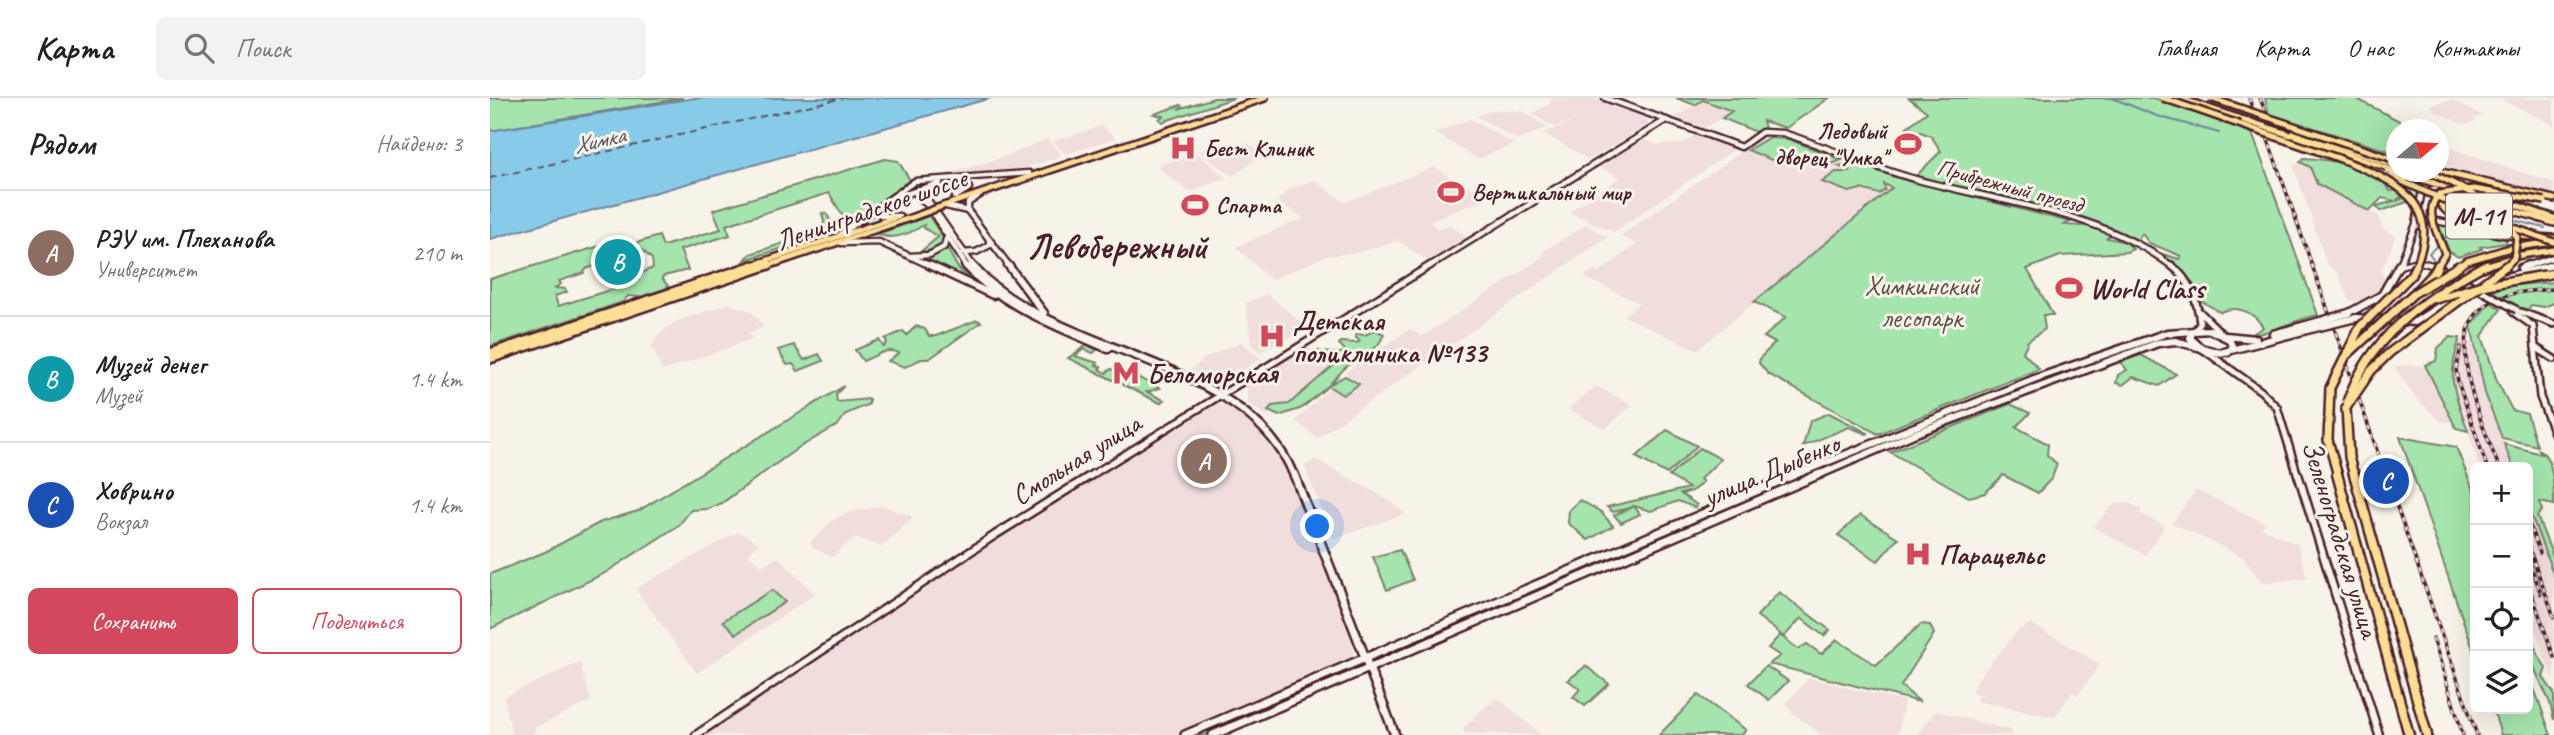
<!DOCTYPE html>
<html lang="ru">
<head>
<meta charset="utf-8">
<style>
	:root { --surface:#fff; --page:#f2f2f2; --text:#222; --muted:#767676; --line:#e0e0e0; --accent:#d1495b }
	body { margin:0; font-family:Caveat,sans-serif; background:var(--page); color:var(--text) }
	.controls { position:absolute; right:21px; bottom:21px; display:grid; overflow:hidden; border-radius:10px; box-shadow:0 7px 28px #0002 }
	.controls button { width:63px; height:63px; display:grid; place-items:center; padding:0; border:0; border-bottom:2px solid var(--line); background:var(--surface); color:var(--text); font:35px sans-serif }
	.compass { position:absolute; left:1896px; top:21px; width:63px; height:63px; border-radius:50%; background:var(--surface); box-shadow:0 7px 28px #0002; rotate:71deg }
	.you { position:absolute; left:828px; top:429px; width:24px; height:24px; margin:-18px; border:5px solid #fff; border-radius:50%; background:#1a73e8; box-shadow:0 0 0 10px #1a73e833 }
	.badge { display:grid; place-items:center; width:46px; height:46px; border-radius:50%; background:var(--accent); color:#fff; font-size:23px; font-weight:700 }
	.pin { position:absolute; translate:-50% -50%; border:4px solid #fff; box-shadow:0 2px 7px #0006 }
	.list { margin:0; padding:0; list-style:none }
	h2 { display:flex; justify-content:space-between; align-items:center; height:91px; margin:0; padding:0 28px; font-size:30px }
	h2 small { font-size:23px; font-weight:400; color:var(--muted) }
	.list li { display:grid; grid-template-columns:46px 1fr auto; gap:21px; align-items:center; box-sizing:border-box; height:126px; padding:0 28px; border-top:2px solid var(--line) }
	.list b { display:block; font-size:26px; white-space:nowrap }
	.list p { margin:0; font-size:23px; white-space:nowrap; color:var(--muted) }
	.list em { font-size:23px; font-style:normal; color:var(--muted) }
	.actions { display:flex; gap:14px; padding:21px 28px }
	.actions a { flex:1; padding:16px 0; border:2px solid var(--accent); border-radius:10px; text-align:center; font-size:24px; color:var(--accent) }
	.actions .main { background:var(--accent); color:#fff }
	.icon { flex:none; width:38px; height:38px; fill:none; stroke:currentColor; stroke-width:2; stroke-linecap:round; stroke-linejoin:round }
	.map { position:relative; flex:none; width:2064px; height:637px; overflow:hidden }
	header { display:flex; align-items:center; gap:42px; box-sizing:border-box; height:98px; padding:0 35px; background:var(--surface); border-bottom:2px solid var(--line) }
	header strong { font-size:33px }
	nav { display:flex; gap:38px; margin-inline-start:auto; font-size:24px }
	.search { width:490px; height:63px; background:var(--page); display:flex; align-items:center; gap:18px; box-sizing:border-box; padding:0 24px; border-radius:10px; color:var(--muted); font-size:26px }
	main { display:flex }
	aside { flex:1; background:var(--surface) }
	.map>svg:first-child { display:block }
</style>
</head>
<body>
<header>
<strong>Карта</strong>
<div class="search"><svg class="icon" aria-label="search" viewBox="0 0 24 24"><circle cx="10" cy="10" r="6"/><path d="M15 15l6 6"/></svg>Поиск</div>
<nav><a>Главная</a><a>Карта</a><a>О нас</a><a>Контакты</a></nav>
</header>
<main>
<aside>
<h2>Рядом<small>Найдено: 3</small></h2>
<ul class="list">
<li><span class="badge" style="background:#8d6e63">A</span><div><b>РЭУ им. Плеханова</b><p>Университет</p></div><em>210 m</em></li>
<li><span class="badge" style="background:#0f9aa8">B</span><div><b>Музей денег</b><p>Музей</p></div><em>1.4 km</em></li>
<li><span class="badge" style="background:#1a4fb4">C</span><div><b>Ховрино</b><p>Вокзал</p></div><em>1.4 km</em></li>
</ul>
<div class="actions"><a class="main">Сохранить</a><a>Поделиться</a></div>
</aside>
<div class="map">
<svg width="2064" height="637" viewBox="0 0 2064 637">
	<rect width="100%" height="100%" fill="#f7f3e8"/>
	<filter id="ink" filterUnits="userSpaceOnUse"><feTurbulence type="fractalNoise" baseFrequency=".0143" numOctaves="2"/><feDisplacementMap in="SourceGraphic" scale="14" xChannelSelector="R" yChannelSelector="G"/><feConvolveMatrix kernelMatrix="1 2 1 2 8 2 1 2 1" color-interpolation-filters="sRGB"/></filter>
	<g filter="url(#ink)">
		<g fill="#f1dddc">
			<polygon points="1058,0 1102,0 1155,20 1159,26 1099,62 1054,35 1087,22 1065,29 1042,16 1059,6 1061,2"/>
			<polygon points="2019,0 2064,1 2064,27 2012,2"/>
			<polygon points="1213,2 1243,13 1211,32 1182,21"/>
			<polygon points="1962,2 1993,18 1982,20 1987,23 1972,26 1943,12 1941,7"/>
			<polygon points="1004,12 1031,13 1058,29 1028,42 986,18"/>
			<polygon points="980,21 1024,46 988,61 945,35"/>
			<polygon points="612,28 626,40 576,56 563,43"/>
			<polygon points="1207,36 1245,51 1124,134 1079,114 1131,79 1107,68 1153,41 1165,46 1191,46"/>
			<polygon points="1275,37 1351,63 1346,68 1403,89 1207,252 1134,218 1149,205 1094,179 1103,172 1108,175 1147,146 1130,138"/>
			<polygon points="557,41 571,55 569,59 515,76 459,79 457,76 517,58"/>
			<polygon points="730,45 759,46 771,54 758,68 742,78 709,53"/>
			<polygon points="1951,47 2064,85 2064,99 1949,66"/>
			<polygon points="707,55 736,80 699,94 666,68"/>
			<polygon points="1803,66 1820,68 1827,86 1889,118 1893,131 1906,138 1891,173 1896,184 1891,196 1886,194 1888,197 1881,201 1860,203 1847,174 1837,166"/>
			<polygon points="944,69 966,83 974,84 995,101 940,123 947,131 959,127 978,139 938,163 853,105"/>
			<polygon points="824,82 908,143 865,155 836,158 781,182 746,149 813,120 787,103 800,91"/>
			<polygon points="1096,127 1117,139 827,340 805,323 839,291 853,298 870,286 856,277 857,273 920,231 931,238 935,237 1054,158 1052,154"/>
			<polygon points="777,196 819,231 770,254 761,246 756,205"/>
			<polygon points="238,206 261,213 274,229 259,235 262,241 172,273 162,248 169,237 185,224"/>
			<polygon points="1970,240 1983,244 1995,295 2023,369 1990,369 1961,284 1963,261"/>
			<polygon points="751,244 771,261 725,289 697,276 715,260"/>
			<polygon points="817,249 846,267 843,275 777,317 757,305 757,286"/>
			<polygon points="1926,267 1938,270 1964,325 1950,323 1924,298 1904,268"/>
			<polygon points="1106,288 1142,307 1115,331 1078,311"/>
			<polygon points="727,305 737,308 772,334 796,370 856,526 864,554 862,561 687,637 213,637 293,586 463,467"/>
			<polygon points="825,361 898,402 915,416 843,441 815,369"/>
			<polygon points="1706,392 1775,425 1772,430 1808,447 1817,480 1772,485 1753,459 1682,425"/>
			<polygon points="1639,405 1652,411 1649,415 1675,428 1655,457 1603,429 1624,406"/>
			<polygon points="393,408 423,419 392,449 365,439 342,459 323,450 321,444 343,422 359,414"/>
			<polygon points="2038,409 2064,478 2064,582 2038,515"/>
			<polygon points="248,434 269,445 258,456 271,468 288,459 325,496 207,575 145,491"/>
			<polygon points="1540,525 1610,566 1588,597 1582,594 1565,619 1486,603 1488,597 1482,594 1489,579 1530,530 1533,531"/>
			<polygon points="90,564 101,603 46,629 43,637 22,637 14,599"/>
			<polygon points="1319,580 1414,603 1409,632 1405,637 1332,637 1304,616 1296,605"/>
			<polygon points="1008,600 1045,632 1051,637 975,635 972,631 985,620 984,618"/>
			<polygon points="1446,613 1509,629 1520,632 1523,637 1427,637"/>
		</g>
		<g fill="#a5e4ad" stroke="#78826c" stroke-width="2" fill-rule="evenodd">
			<polygon points="0,0 193,0 0,33"/>
			<polygon points="724,0 744,0 672,24 669,21 673,18 664,16 691,7 693,9 688,11"/>
			<polygon points="1186,0 1339,0 1296,30 1273,23 1275,30 1266,34 1232,20 1242,13 1213,2 1205,7"/>
			<path d="M1419 0H1664L1762 35 1828 217C1806 221 1791 231 1768 236L1764 235 1773 229C1763 213 1747 207 1730 214L1711 203V197L1692 172 1666 154 1689 161 1691 158 1659 145 1652 136 1647 143 1502 97 1425 79 1451 53 1441 38 1417 29 1437 14Z"/>
			<polygon points="1775,0 1865,0 1925,31 1906,32 1906,55 1902,54 1779,16"/>
			<polygon points="1278,40 1298,41 1352,62 1342,66 1313,57 1291,66 1258,52"/>
			<path d="M1814 60C1838 61 1889 70 1900 93L1909 92 1913 97 1906 103 1917 99 1920 103 1891 113 1886 108 1905 103 1892 100 1879 113 1827 86 1820 69 1810 64Z"/>
			<path d="M395 61 408 63 420 82 358 127 339 95 236 127 240 137 190 152 198 172 174 178 172 180 178 188 175 191 150 199 138 198 133 204 0 248V181L110 148 113 155 169 138 173 148 231 131 223 112ZM152 152 162 161 163 170 143 178 133 188 68 208 65 198 77 194 75 191 65 190 71 186 69 183 94 175 96 171C116 165 132 155 152 152Z"/>
			<polygon points="1365,63 1417,82 1580,124 1574,127 1596,128 1621,136 1617,140 1636,144 1643,151 1637,154 1570,158 1537,171 1563,217 1553,217 1555,231 1538,243 1533,254 1549,271 1388,336 1278,276 1269,265 1270,260 1285,245 1274,239 1296,219 1264,204 1402,90 1394,86 1395,92 1389,96 1371,91 1359,94 1332,84 1346,74 1361,74 1348,68"/>
			<polygon points="332,115 337,116 345,134 255,162 260,156 330,133 334,124"/>
			<path d="M439 118 455 143 448 151 429 155 448 139 434 130V127C421 135 403 144 388 136Z"/>
			<polygon points="1947,124 2015,139 2017,145 1990,149 1992,151 1968,159 1959,153"/>
			<polygon points="457,150 468,170 490,190 427,160"/>
			<polygon points="2064,184 2064,205 2054,209 2041,207 2037,213 1999,195 2014,188"/>
			<polygon points="2000,204 2011,211 1992,238 2007,283 2022,312 2037,316 2047,348 2012,340 1995,295 1981,228"/>
			<path d="M487 222 491 224 439 261H431L415 269 398 263 409 255C397 249 388 257 373 263L365 252 389 242 394 249 397 244 395 241 413 233 417 237 426 228 435 231 439 238H446Z"/>
			<path d="M885 232 894 236C887 255 870 258 855 270 850 275 844 282 839 287L855 278 869 286 853 297 838 288 812 310 789 318 778 313 782 308 799 306 843 268 840 259 827 253 848 256 856 253 849 246 851 244 867 245 870 243 865 239 867 236 875 237Z"/>
			<path d="M1960 239 1970 240C1956 281 1964 293 1978 333L1966 330 1935 267 1946 263 1948 250Z"/>
			<polygon points="304,247 314,262 329,256 333,263 308,273 303,266 297,267 288,252"/>
			<polygon points="597,247 607,252 603,255 594,251 585,258 608,265 606,267 611,269 609,271 616,275 621,271 644,282 641,285 644,287 649,280 670,290 657,294 674,302 670,305 578,260"/>
			<polygon points="1651,257 1686,276 1669,288 1643,279 1633,287 1626,285 1628,277 1637,272 1631,264"/>
			<polygon points="354,288 346,296 347,304 379,301 379,306 356,316 348,327 308,350 232,405 217,411 201,412 189,427 115,475 0,531 0,476 55,454 111,424 148,413"/>
			<polygon points="1520,306 1540,315 1526,329 1558,346 1557,357 1567,366 1562,380 1548,395 1513,377 1495,395 1479,399 1400,354"/>
			<polygon points="1339,315 1378,335 1377,336 1359,329 1313,348 1320,323"/>
			<polygon points="1177,332 1207,348 1177,376 1146,359"/>
			<polygon points="1910,339 1966,349 1985,397 1985,557"/>
			<path d="M2014 346 2051 356 2049 352C2064 360 2064 389 2064 407L2050 404 2052 413 2047 418 2064 461V478L2038 409V369H2023Z"/>
			<polygon points="1210,350 1231,361 1210,381 1213,384 1202,393 1191,396 1207,407 1206,410 1188,403 1161,413 1144,408 1150,416 1131,425 1124,417 1143,409 1123,414 1117,409 1199,390 1179,378"/>
			<polygon points="1090,402 1111,414 1123,428 1098,442 1078,425 1079,412"/>
			<polygon points="1370,417 1408,440 1388,463 1348,437"/>
			<polygon points="910,452 923,482 897,492 883,459"/>
			<polygon points="282,492 295,504 246,536 233,523"/>
			<polygon points="1289,494 1340,532 1334,538 1311,520 1294,539 1267,518"/>
			<polygon points="2038,525 2047,555 2056,570 2053,579 2064,595 2064,622 2060,605 2038,556"/>
			<polygon points="1431,526 1440,527 1444,536 1411,588 1430,604 1279,566 1290,558 1278,550 1290,537 1308,551 1317,546 1331,556 1347,542 1386,567"/>
			<polygon points="875,559 879,570 723,637 695,637"/>
			<polygon points="1096,568 1119,586 1095,608 1083,599 1090,591 1078,582"/>
			<polygon points="1276,568 1298,583 1279,602 1258,586"/>
			<polygon points="2038,574 2061,637 2011,637 2003,611 2038,611"/>
			<polygon points="1208,597 1256,632 1252,637 1169,637"/>
		</g>
		<polygon fill="#88cbe9" stroke="#6f869d" stroke-width="2" points="204,0 501,0 0,141 0,33"/>
		<g fill="none" stroke-linecap="round" stroke-linejoin="round">
			<g stroke="#6f869d" stroke-width="2">
				<polyline points="1622,0 1667,18 1729,35"/>
				<polyline points="2012,98 2064,115"/>
				<polyline points="1994,118 2006,118"/>
				<polyline points="2015,120 2055,130"/>
				<polyline points="1983,122 1989,120"/>
				<polyline points="1953,142 1964,130"/>
				<polyline points="1944,162 1939,155 1949,146"/>
			</g>
			<polyline stroke="#5d5364" stroke-width="2" stroke-dasharray="7 5" stroke-linecap="butt" points="0,80 353,0"/>
			<defs>
				<g id="tertiary-far2">
					<path d="M1115 0 1251 49 1272 34 1293 35C1338 49 1380 69 1425 81 1511 105 1611 113 1683 169"/>
					<polyline points="1909,168 1927,163 1949,169"/>
					<polyline points="938,169 1176,22"/>
				</g>
				<g id="tertiary-far1">
					<path d="M1681 167C1700 182 1708 203 1710 226L1705 232"/>
					<polyline points="1944,167 1994,194"/>
					<polyline points="1710,214 1733,237"/>
					<polyline points="2023,214 2043,228 2050,299 2064,335"/>
					<polyline points="2031,214 2064,226"/>
					<polyline points="2045,249 2064,261"/>
					<polyline points="1711,250 1771,293 1787,309 1808,378"/>
					<polyline points="600,378 941,167"/>
				</g>
				<g id="tertiary">
					<polyline points="1808,376 1889,637"/>
					<polyline points="206,637 505,437 603,376"/>
				</g>
				<g id="secondary-far2">
					<polyline points="1898,72 1932,92 1926,126 1909,169"/>
					<polyline points="434,91 433,95 484,169"/>
					<polyline points="425,94 439,109 477,169"/>
					<polyline points="1935,95 1943,91 1955,96"/>
					<polyline points="407,99 450,85"/>
					<polyline points="465,99 479,90 471,83"/>
					<polyline points="456,108 478,113 520,169"/>
					<polyline points="393,109 389,115 392,118 409,118"/>
					<polyline points="478,113 478,105 490,97"/>
					<polyline points="1929,128 1941,122 1979,129"/>
					<polyline points="348,138 425,83 539,75"/>
					<polyline points="351,145 389,144 443,169"/>
					<polyline points="473,155 486,154 500,147 499,142"/>
					<polyline points="420,158 439,157 454,149 456,141"/>
					<polyline points="2034,169 2064,159"/>
					<polyline points="2056,169 2064,167"/>
				</g>
				<g id="secondary-far1">
					<polyline points="439,167 503,197"/>
					<path d="M475 167C514 210 567 228 618 251"/>
					<path d="M482 167C562 259 757 257 804 378"/>
					<polyline points="518,167 554,215"/>
					<polyline points="2031,170 2039,167"/>
					<polyline points="1997,184 2063,167"/>
					<polyline points="1859,215 1892,197 1909,167"/>
					<polyline points="1866,220 1925,224 1967,197"/>
					<polyline points="1703,233 1700,240 1711,250 1730,255 1813,233"/>
					<polyline points="1783,236 1809,229"/>
					<polyline points="1736,238 1766,241"/>
					<polyline points="1302,378 1544,281 1677,235 1720,232 1739,241 1743,250 1738,254"/>
					<polyline points="1326,378 1426,335 1668,245 1685,243 1708,249"/>
				</g>
				<g id="secondary">
					<polyline points="804,376 905,637"/>
					<polyline points="695,637 1306,376"/>
					<polyline points="723,637 1330,376"/>
				</g>
				<g id="primary-far2">
					<polyline points="453,108 775,0"/>
					<polyline points="1977,163 2020,150 2064,144"/>
					<polyline points="257,169 404,120"/>
					<polyline points="274,169 423,119"/>
					<polyline points="1991,169 2031,157 2064,152"/>
				</g>
				<g id="primary-far1">
					<polyline points="1991,169 1997,167"/>
					<polyline points="2055,177 2064,175"/>
					<polyline points="1926,193 1945,173"/>
					<polyline points="0,255 263,167"/>
					<polyline points="0,261 279,167"/>
					<polyline points="1840,290 1838,342 1848,378"/>
					<polyline points="1856,310 1859,359 1864,378"/>
				</g>
				<g id="primary">
					<polyline points="1847,376 1919,637"/>
					<polyline points="1864,376 1937,637"/>
				</g>
				<g id="trunk">
					<polyline points="1689,0 1754,22"/>
					<polyline points="1799,32 1906,67"/>
					<polyline points="1801,37 1906,73"/>
					<polyline points="1868,66 1916,85"/>
					<polyline points="1948,73 2064,101"/>
					<polyline points="1909,74 1984,98"/>
					<polyline points="1925,74 1954,83"/>
					<polyline points="1979,91 2064,120"/>
					<polyline points="2048,120 2064,125"/>
					<path d="M2050 120 1984 103 1956 102 1951 107C1976 138 2027 139 2064 140"/>
				</g>
			</defs>
			<use href="#tertiary-far2" stroke="#4a1f2b" stroke-width="9"/>
			<use href="#tertiary-far1" stroke="#4a1f2b" stroke-width="10"/>
			<use href="#tertiary" stroke="#4a1f2b" stroke-width="11"/>
			<use href="#secondary-far2" stroke="#4a1f2b" stroke-width="9"/>
			<use href="#secondary-far1" stroke="#4a1f2b" stroke-width="11"/>
			<use href="#secondary" stroke="#4a1f2b" stroke-width="12"/>
			<use href="#primary-far2" stroke="#4a1f2b" stroke-width="10"/>
			<use href="#primary-far1" stroke="#4a1f2b" stroke-width="12"/>
			<use href="#primary" stroke="#4a1f2b" stroke-width="13"/>
			<use href="#trunk" stroke="#4a1f2b" stroke-width="10"/>
			<use href="#tertiary-far2" stroke="#f7f3e8" stroke-width="4.5"/>
			<use href="#tertiary-far1" stroke="#f7f3e8" stroke-width="5"/>
			<use href="#tertiary" stroke="#f7f3e8" stroke-width="6"/>
			<use href="#secondary-far2" stroke="#f7f3e8" stroke-width="4.5"/>
			<use href="#secondary-far1" stroke="#f7f3e8" stroke-width="6"/>
			<use href="#secondary" stroke="#f7f3e8" stroke-width="7"/>
			<use href="#primary-far2" stroke="#fcde96" stroke-width="5"/>
			<use href="#primary-far1" stroke="#fcde96" stroke-width="7"/>
			<use href="#primary" stroke="#fcde96" stroke-width="8"/>
			<use href="#trunk" stroke="#fcde96" stroke-width="5"/>
			<defs>
				<g id="rail">
					<polyline points="1759,0 1763,13"/>
					<polyline points="1770,0 1777,18"/>
					<polyline points="1777,39 1987,637"/>
					<polyline points="1971,249 1966,271 1968,284 1997,369"/>
					<path d="M2009 369C1994 330 1950 238 1996 207 2016 193 2041 193 2064 191"/>
					<polyline points="2038,423 2050,455"/>
					<polyline points="2038,447 2064,519"/>
					<polyline points="2038,460 2051,496"/>
					<polyline points="2038,485 2064,559"/>
					<polyline points="1943,540 1973,637"/>
				</g>
			</defs>
			<use href="#rail" stroke="#4a1f2b" stroke-width="3.5"/>
			<use href="#rail" stroke="#f7f3e8" stroke-width="2" stroke-dasharray="4.5" stroke-linecap="butt"/>
			<defs>
				<polyline id="tertiary-bridge" points="1994,194 2027,212"/>
				<g id="secondary-bridge">
					<polyline points="1809,229 1859,215"/>
					<polyline points="1813,233 1866,220"/>
				</g>
				<g id="primary-bridge-far1">
					<polyline points="1720,0 1906,62"/>
					<path d="M1848 60C1900 81 1956 102 1925 169"/>
					<path d="M1937 74C1974 88 2004 107 2027 139L2024 160 2015 169"/>
					<polyline points="423,119 453,108"/>
					<path d="M1947 169 1955 156C1949 136 1932 114 1949 96L1984 91 2055 103"/>
					<polyline points="1967,169 1977,163"/>
				</g>
				<g id="primary-bridge">
					<polyline points="1945,173 1948,167"/>
					<polyline points="1946,201 1985,189 2055,177"/>
					<polyline points="1857,257 1923,196 1970,167"/>
					<polyline points="1840,290 1870,229 1921,177 1926,167"/>
					<path d="M1857 304C1879 240 1934 200 1991 169"/>
					<polyline points="1856,310 1881,273 1899,255 2017,167"/>
				</g>
				<g id="trunk-bridge">
					<polyline points="1673,0 1848,60"/>
					<polyline points="1754,22 1801,37"/>
					<polyline points="1916,85 1988,117 2064,144"/>
				</g>
			</defs>
			<use href="#tertiary-bridge" stroke="#4a1f2b" stroke-width="10" stroke-linecap="butt"/>
			<use href="#secondary-bridge" stroke="#4a1f2b" stroke-width="11" stroke-linecap="butt"/>
			<use href="#primary-bridge-far1" stroke="#4a1f2b" stroke-width="10" stroke-linecap="butt"/>
			<use href="#primary-bridge" stroke="#4a1f2b" stroke-width="12" stroke-linecap="butt"/>
			<use href="#trunk-bridge" stroke="#4a1f2b" stroke-width="10" stroke-linecap="butt"/>
			<use href="#tertiary-bridge" stroke="#f7f3e8" stroke-width="5"/>
			<use href="#secondary-bridge" stroke="#f7f3e8" stroke-width="6"/>
			<use href="#primary-bridge-far1" stroke="#fcde96" stroke-width="5"/>
			<use href="#primary-bridge" stroke="#fcde96" stroke-width="7"/>
			<use href="#trunk-bridge" stroke="#fcde96" stroke-width="5"/>
		</g>
	</g>
	<defs>
		<symbol id="stadium-bare" viewBox="-9 -9 18 18"><path d="M0-5a6.5 5 0 1 0 0 10a6.5 5 0 1 0 0-10ZM-3.5-1.8h7v3.6h-7Z" fill="#d1495b" stroke="#f7f3e8" stroke-width="2.5" paint-order="stroke"/></symbol>
		<symbol id="hospital-bare" viewBox="-9 -9 18 18"><path d="M-5-5h3v3.5h4V-5h3V5h-3V1.5h-4V5h-3Z" fill="#d1495b" stroke="#f7f3e8" stroke-width="2.5" paint-order="stroke"/></symbol>
		<symbol id="metro-bare" viewBox="-9 -9 18 18"><path d="M-5.5 5V-5H-3L0 0L3-5H5.5V5H3V-.5L0 4L-3-.5V5Z" fill="#d1495b" stroke="#f7f3e8" stroke-width="2.5" paint-order="stroke"/></symbol>
	</defs>
	<g fill-rule="evenodd">
		<use href="#stadium-bare" x="1399" y="27" width="38" height="38"/>
		<use href="#hospital-bare" x="674" y="31" width="38" height="38"/>
		<use href="#stadium-bare" x="942" y="75" width="38" height="38"/>
		<use href="#stadium-bare" x="686" y="88" width="38" height="38"/>
		<use href="#stadium-bare" x="1560" y="171" width="38" height="38"/>
		<use href="#hospital-bare" x="763" y="219" width="38" height="38"/>
		<use href="#metro-bare" x="617" y="256" width="38" height="38"/>
		<use href="#hospital-bare" x="1409" y="437" width="38" height="38"/>
	</g>
	<g text-anchor="middle" dominant-baseline="central" stroke-width="6" stroke-linejoin="round" paint-order="stroke">
		<g font-size="23" font-weight="bold" fill="#4a1f2b" stroke="#f7f3e8" text-anchor="start">
			<text x="1397" y="33" text-anchor="end">Ледовый<tspan x="1397" dy="26">дворец "Умка"</tspan></text>
			<text x="714" y="50">Бест Клиник</text>
			<text x="982" y="94">Вертикальный мир</text>
			<text x="726" y="107">Спарта</text>
		</g>
		<g font-size="23" fill="#4a1f2b" stroke="#f7f3e8">
			<text transform="translate(1520 88) rotate(15)">Прибрежный проезд</text>
		</g>
		<g font-size="24" font-style="italic" fill="#5d5364" stroke="#f7f3e8">
			<text transform="translate(109 42) rotate(-13)">Химка</text>
		</g>
		<rect fill="#f7f3e8" stroke="#7e5f64" stroke-width="2" x="1956" y="95.5" width="66" height="45" rx="5"/>
		<g font-size="26" font-weight="bold" fill="#4a1f2b">
			<text x="1989" y="118">М-11</text>
		</g>
		<g font-size="28" fill="#4a1f2b" stroke="#f7f3e8">
			<text transform="translate(381 111) rotate(-19)">Ленинградское шоссе</text>
			<text transform="translate(586 361) rotate(-32)">Смольная улица</text>
			<text transform="translate(1281 372) rotate(-23)">улица Дыбенко</text>
			<text transform="translate(1851 441) rotate(73)">Зеленоградская улица</text>
		</g>
		<g font-size="28" fill="#61504c" stroke="#f7f3e8">
			<text x="1432" y="187">Химкинский<tspan x="1432" dy="32">лесопарк</tspan></text>
		</g>
		<g font-size="28" font-weight="bold" fill="#4a1f2b" stroke="#f7f3e8" text-anchor="start">
			<text x="1600" y="190">World Class</text>
			<text x="803" y="222">Детская<tspan x="803" dy="32">поликлиника №133</tspan></text>
			<text x="657" y="275">Беломорская</text>
			<text x="1449" y="456">Парацельс</text>
		</g>
		<g font-size="35" font-weight="bold" fill="#4a1f2b" stroke="#f7f3e8">
			<text x="627" y="148">Левобережный</text>
		</g>
	</g>
</svg>
<div class="controls">
<button>+</button>
<button>−</button>
<button><svg class="icon" aria-label="locate" viewBox="0 0 24 24"><circle cx="12" cy="12" r="6"/><path d="M12 2v4M12 18v4M2 12h4M18 12h4"/></svg></button>
<button><svg class="icon" aria-label="layers" viewBox="0 0 24 24"><path d="M12 4l9 5-9 5-9-5zM3 14l9 5 9-5"/></svg></button>
</div>
<svg class="compass" viewBox="-18 -18 36 36"><path d="M0-13l5 13h-10z" fill="#e53935"/><path d="M0 13l5-13h-10z" fill="#767676"/></svg>
<div class="you"></div>
<div class="pin badge" style="left:714px;top:363px;background:#8d6e63">A</div>
<div class="pin badge" style="left:128px;top:164px;background:#0f9aa8">B</div>
<div class="pin badge" style="left:1896px;top:383px;background:#1a4fb4">C</div>
</div>
</main>
</body>
</html>
